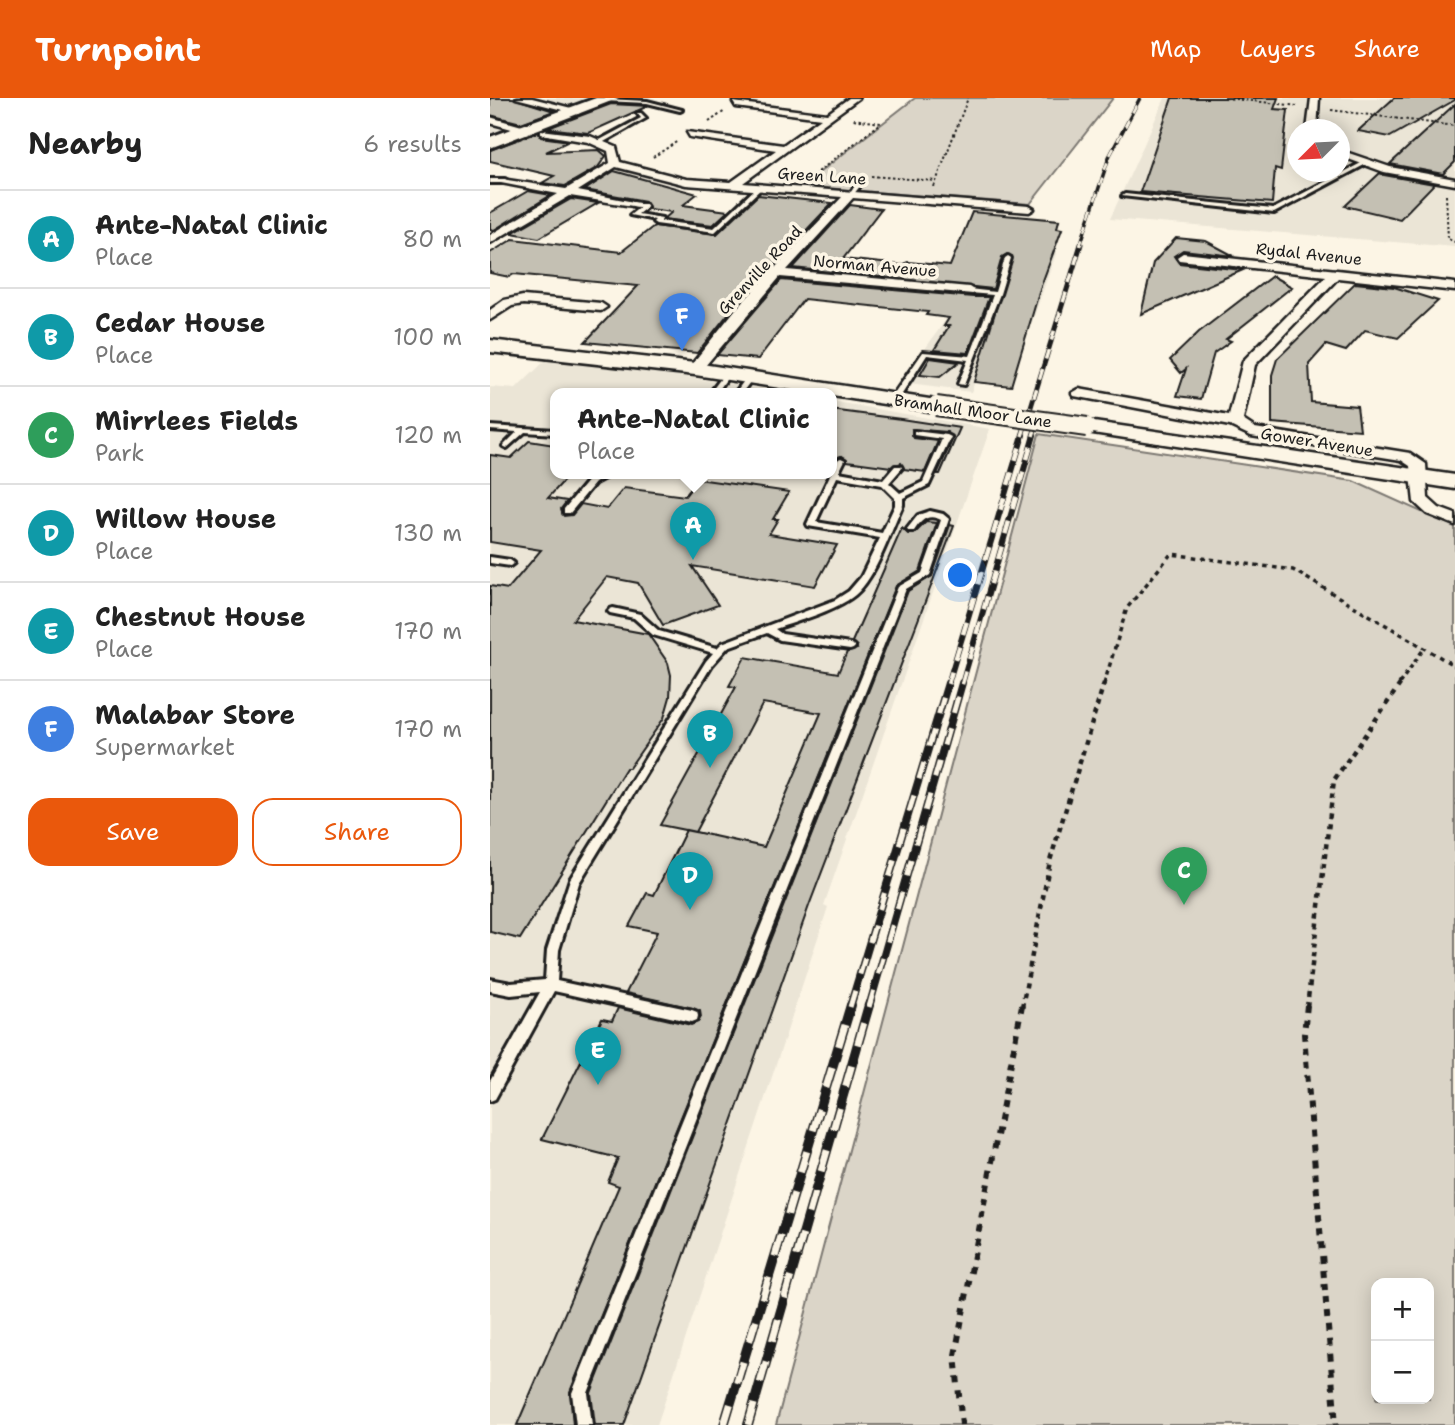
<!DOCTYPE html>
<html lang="en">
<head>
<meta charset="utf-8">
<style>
	:root { --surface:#fff; --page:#f6f6f6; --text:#222; --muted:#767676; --line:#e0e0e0; --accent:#ea580c }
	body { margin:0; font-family:"Shantell Sans",sans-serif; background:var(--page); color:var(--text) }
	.controls { position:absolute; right:21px; bottom:21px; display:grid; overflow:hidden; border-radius:14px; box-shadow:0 4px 18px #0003 }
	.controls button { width:63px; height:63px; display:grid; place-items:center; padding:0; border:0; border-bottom:2px solid var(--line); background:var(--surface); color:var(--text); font:35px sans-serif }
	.compass { position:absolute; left:797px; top:21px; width:63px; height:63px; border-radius:50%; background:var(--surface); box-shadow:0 4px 18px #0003; rotate:246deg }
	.you { position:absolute; left:471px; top:478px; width:24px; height:24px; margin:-18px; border:5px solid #fff; border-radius:50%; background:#1a73e8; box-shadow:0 0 0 10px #1a73e833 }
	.badge { display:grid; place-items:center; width:46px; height:46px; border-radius:50%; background:var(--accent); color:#fff; font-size:23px; font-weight:700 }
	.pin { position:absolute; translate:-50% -58px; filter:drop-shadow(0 2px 4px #0008) }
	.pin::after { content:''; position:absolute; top:37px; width:24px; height:21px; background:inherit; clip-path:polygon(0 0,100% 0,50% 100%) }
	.popup { position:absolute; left:60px; top:290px; width:287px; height:91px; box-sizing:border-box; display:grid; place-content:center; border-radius:14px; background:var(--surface); filter:drop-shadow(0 2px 5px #0005); font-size:23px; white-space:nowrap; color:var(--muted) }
	.popup b { font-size:26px; color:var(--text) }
	.popup::after { content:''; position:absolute; left:50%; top:100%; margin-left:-14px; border:14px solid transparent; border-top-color:var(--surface) }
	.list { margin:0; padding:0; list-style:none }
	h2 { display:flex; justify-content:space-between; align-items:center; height:91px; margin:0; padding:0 28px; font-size:30px }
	h2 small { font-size:23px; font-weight:400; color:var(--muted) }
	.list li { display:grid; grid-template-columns:46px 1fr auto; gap:21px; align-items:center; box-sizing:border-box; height:98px; padding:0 28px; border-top:2px solid var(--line) }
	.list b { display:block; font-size:26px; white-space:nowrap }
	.list p { margin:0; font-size:23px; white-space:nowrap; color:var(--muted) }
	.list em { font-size:23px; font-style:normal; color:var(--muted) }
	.actions { display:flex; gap:14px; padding:21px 28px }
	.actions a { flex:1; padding:16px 0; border:2px solid var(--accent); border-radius:21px; text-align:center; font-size:24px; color:var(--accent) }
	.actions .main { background:var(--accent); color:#fff }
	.map { position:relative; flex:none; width:965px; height:1327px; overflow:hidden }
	header { display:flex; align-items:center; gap:42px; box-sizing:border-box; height:98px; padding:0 35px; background:var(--accent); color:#fff }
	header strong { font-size:33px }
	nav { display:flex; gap:38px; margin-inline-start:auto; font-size:24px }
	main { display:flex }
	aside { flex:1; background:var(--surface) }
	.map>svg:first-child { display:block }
</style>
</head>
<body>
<header>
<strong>Turnpoint</strong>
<nav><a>Map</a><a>Layers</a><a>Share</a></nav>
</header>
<main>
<aside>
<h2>Nearby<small>6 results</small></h2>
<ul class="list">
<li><span class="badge" style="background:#0f9aa8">A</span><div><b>Ante-Natal Clinic</b><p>Place</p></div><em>80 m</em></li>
<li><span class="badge" style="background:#0f9aa8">B</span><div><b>Cedar House</b><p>Place</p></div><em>100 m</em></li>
<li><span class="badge" style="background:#2e9e5b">C</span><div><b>Mirrlees Fields</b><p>Park</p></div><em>120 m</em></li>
<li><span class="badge" style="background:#0f9aa8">D</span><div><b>Willow House</b><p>Place</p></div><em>130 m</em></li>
<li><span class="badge" style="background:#0f9aa8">E</span><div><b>Chestnut House</b><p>Place</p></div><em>170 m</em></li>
<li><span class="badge" style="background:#3f7fe0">F</span><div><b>Malabar Store</b><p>Supermarket</p></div><em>170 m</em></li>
</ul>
<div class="actions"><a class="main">Save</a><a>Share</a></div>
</aside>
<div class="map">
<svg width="965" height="1327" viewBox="0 0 965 1327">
	<rect width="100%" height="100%" fill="#fcf5e5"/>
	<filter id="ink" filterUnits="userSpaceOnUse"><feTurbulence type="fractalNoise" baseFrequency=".0143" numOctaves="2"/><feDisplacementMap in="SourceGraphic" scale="14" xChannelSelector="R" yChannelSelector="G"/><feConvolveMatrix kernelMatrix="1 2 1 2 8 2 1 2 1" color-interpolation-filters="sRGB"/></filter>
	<g filter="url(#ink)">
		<g fill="#ebe5d6" fill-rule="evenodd">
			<polygon points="34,0 115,0 0,45 0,19 43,3"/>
			<path d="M675 0H965V149L620 121ZM808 32H850V74H808Z"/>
			<polygon points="510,145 568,150 521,284 486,281 481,294 411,285"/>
			<polygon points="57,261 134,269 302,296 65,296 65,376 341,376 341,303 500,331 334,807 338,809 167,1327 0,1327 0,289 26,291"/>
		</g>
		<g fill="#dbd5c8" stroke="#7c7872" stroke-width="2" fill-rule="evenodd">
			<polygon points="425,0 623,0 540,106 369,93 372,88 364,87 360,92 312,88"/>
			<path d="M549 336 863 383 965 429V1327H286ZM886 1185H939V1301H886Z"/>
		</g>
		<g fill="#c4c0b3" stroke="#1c1c1c" stroke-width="2">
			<polygon points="0,0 23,0 64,13 31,25 0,17"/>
			<polygon points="682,0 788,0 784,11 798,12 791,72 785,70 782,105 650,94"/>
			<polygon points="904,0 965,0 965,2 900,39 868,33"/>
			<polygon points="121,6 158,8 98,35 58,30"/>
			<polygon points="965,6 965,64 953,76 900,66"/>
			<polygon points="48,34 51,39 79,43 56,54 109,52 116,58 108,69 75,88 52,85 64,78 0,63 0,52"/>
			<polygon points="124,73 207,96 193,107 238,113 223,127 174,121 182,114 159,111 155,103 95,92"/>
			<polygon points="890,75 894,77 944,86 910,121 855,108"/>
			<polygon points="38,93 61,97 4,132 0,131 0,115"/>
			<polygon points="268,97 342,105 243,210 207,255 95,244 148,188 24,176 19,179 0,175 0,155 23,141 131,154 164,128 227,136"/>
			<polygon points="81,101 108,105 49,140 22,135"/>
			<polygon points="360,107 391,111 353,161 411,167 418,164 460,168 482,114 569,122 567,130 572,131 551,188 521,288 484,284 522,158 517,156 512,159 503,191 303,170"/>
			<polygon points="686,140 716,143 744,158 693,152 684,158 689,165 753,172 651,216 663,165"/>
			<polygon points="782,178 802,189 736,241 741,243 724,255 711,301 687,298 696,271 691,275 680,262 709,234"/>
			<polygon points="291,182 483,199 499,199 478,255 444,252 459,228 454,228 459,220 436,217 438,214 314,201 268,261 227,257"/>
			<polygon points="865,185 904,189 948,203 908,240 875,232 856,253 836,247 819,266 821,304 867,308 870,332 782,325 782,277 787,261"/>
			<polygon points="440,260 469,264 450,279 430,277"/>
			<polygon points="341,312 411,321 470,330 450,376 447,376 463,340 457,334 422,331 424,340 448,343 435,374 414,371 411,365 401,369 357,363 352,358 345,361 341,361"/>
			<polygon points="39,343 65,347 65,376 80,376 58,400 77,403 71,411 74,418 82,417 91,406 117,411 134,390 195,398 208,381 299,394 283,421 288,421 279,436 347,447 325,488 202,468 228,507 173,527 148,485 117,479 83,522 158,536 178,565 181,577 180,599 174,620 139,670 136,670 30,841 0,834 0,488 18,491 51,452 0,444 0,357 21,360"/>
			<polygon points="436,424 447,425 430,473 406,488 80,1294 83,1327 27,1327 129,1088 118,1084 128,1060 52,1041 112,921 122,923 128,910 201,927 208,924 211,919 210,913 203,910 136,895 167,834 139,828 157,795 164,797 196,732 274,749 331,615 273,605 205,734 170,727 246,589 239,588 255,559 348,575 357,554 367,551 362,544 412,430 418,436 424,436"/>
			<polygon points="460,427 464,428 320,805 134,1327 105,1327 101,1295 418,493 442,478"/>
		</g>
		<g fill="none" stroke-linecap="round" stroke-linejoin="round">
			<defs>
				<g id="lane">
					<polygon points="116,1 157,3 192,12 190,13 157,5 114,3"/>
					<polygon points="147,15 151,15 156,20 112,45 108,45 108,43 151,20"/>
					<polygon points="873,64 878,65 784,115 632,98 635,96 783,111"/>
					<polygon points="0,81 15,81 18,83 15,85 0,85"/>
					<polygon points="366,86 371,87 363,97 359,97"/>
					<polygon points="268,88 273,89 225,134 166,126 163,124 165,122 140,117 150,109 143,108 143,106 155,106 157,109 148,116 172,120 171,123 224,130"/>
					<polygon points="518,158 521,160 510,196 474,287 468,286 478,262 437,257 407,304 401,304 400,302 433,254 480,258 503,197 479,195 476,193 479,191 505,194 515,160"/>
					<polygon points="235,275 240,276 226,296 219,296"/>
					<polygon points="257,279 263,280 251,296 244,296"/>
					<polygon points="0,328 65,332 65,336 35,334 17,350 13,348 27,334 0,332"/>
					<path d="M424 333 457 337 461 339 439 387 413 400V407C401 432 386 480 365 497 347 512 308 523 285 531L292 536 360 546 363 547 365 549 363 551 360 552 290 542 277 535 238 549 222 567 89 785 69 852 67 883 202 912 207 914 208 918 207 922 202 924 64 893 5 1001 0 1003V983L50 894 21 897 0 893V881L21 885 55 882 57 852 80 781 216 563 223 555 163 537 144 520 120 515 118 513 120 511 123 510 150 516 169 533 227 550 232 545 345 502 359 493 371 479 390 440 318 428 317 426 340 377 338 376H341C341 372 346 361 351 360L355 362 349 374 393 382 405 368H411L412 370 399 385 410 395 433 384 452 341 424 337ZM347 379 392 387 405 400V407L392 435 326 424Z"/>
					<polygon points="111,376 122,376 105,385 80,415 74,415 74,411 99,381"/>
					<path d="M440 413 453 416 459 421 440 477 416 491 98 1295 102 1327H86L82 1295 408 489 432 475 451 422C438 415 431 422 424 433H418L417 431 428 417Z"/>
					<polygon points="0,459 20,462 24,465 20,468 0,465"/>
				</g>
				<g id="street">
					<polygon points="26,0 42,0 93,13 88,16"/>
					<polygon points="359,0 369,0 253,85 539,108 544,111 539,114 363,100 297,172 479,189 485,193 483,196 290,179 210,274 205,275 198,271 245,212 352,99 196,87 126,69 88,93 149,105 149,109 80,98 0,145 0,137 68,96 11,85 11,81 76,91 120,65 118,53 98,44 51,36 51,32 100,38 126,49 130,64 196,81 241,84 286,52 200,39 197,34 293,47 331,20 246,9 243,4 337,16"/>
					<polygon points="821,0 829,0 827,32 817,32"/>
					<polygon points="0,19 39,30 41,32 36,35 0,25"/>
					<polygon points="850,52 900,69 965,81 965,87 894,74 850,58"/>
					<polygon points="693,155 965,185 965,193 848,180 765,267 753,322 765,330 920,355 936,366 938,400 949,410 965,416 965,427 937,416 924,404 920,368 911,362 761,338 740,328 584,298 582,295 589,291 739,318 753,263 836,178 689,162 687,159"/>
					<polygon points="33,198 111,205 117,209 111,213 33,206 22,208 0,222 0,212 14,202"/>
				</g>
				<g id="secondary">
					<polygon points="0,242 205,265 446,302 456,308 446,314 205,277 0,254"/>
					<polygon points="597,323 965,377 965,391 590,333 586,329 590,325"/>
				</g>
				<polygon id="highway" points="106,0 129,0 0,50 0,39"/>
			</defs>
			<use href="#lane" stroke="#1c1c1c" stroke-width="6"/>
			<use href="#street" stroke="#1c1c1c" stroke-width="5"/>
			<use href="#secondary" stroke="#1c1c1c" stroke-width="5"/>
			<use href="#highway" stroke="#1c1c1c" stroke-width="6"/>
			<g stroke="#1c1c1c" stroke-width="2" stroke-dasharray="2.5 2.5" stroke-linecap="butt">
				<polyline points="735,0 808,8"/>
				<polyline points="841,12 965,28"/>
				<polyline points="219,24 235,13"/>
				<polyline points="163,59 188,43"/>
				<polyline points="324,77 391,25 363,21"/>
				<polyline points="381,78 446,83"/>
				<polyline points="444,89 478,0"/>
				<polyline points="956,97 958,141 965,144"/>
			</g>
			<g stroke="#1c1c1c" stroke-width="3.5" stroke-dasharray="4.5 4.5" stroke-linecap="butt">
				<polyline points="614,586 637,510 681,456 803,472 965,568"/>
				<polyline points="909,586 933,552"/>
			</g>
			<g stroke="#1c1c1c" stroke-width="4.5" stroke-dasharray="5 5" stroke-linecap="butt">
				<polyline points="532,909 560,763 614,585"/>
				<polyline points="817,909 844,682 911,585"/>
			</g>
			<g stroke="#1c1c1c" stroke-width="6" stroke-dasharray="7 7" stroke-linecap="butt">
				<polyline points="817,907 814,936 846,1327"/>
				<polyline points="472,1327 465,1257 532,907"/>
			</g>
			<use href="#lane" fill="#fcf5e5" fill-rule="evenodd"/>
			<use href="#street" fill="#fcf5e5" fill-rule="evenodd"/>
			<use href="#secondary" fill="#fcf5e5" fill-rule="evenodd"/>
			<use href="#highway" fill="#fcf5e5" fill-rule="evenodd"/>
			<defs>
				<polyline id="rail-far4" points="590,148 619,59 650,0"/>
				<g id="rail-far3">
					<polyline points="532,338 591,146"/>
					<polyline points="543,338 549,318"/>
				</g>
				<g id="rail-far2">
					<polyline points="458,586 533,337"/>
					<polyline points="472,586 544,337"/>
				</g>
				<g id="rail-far1">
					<polyline points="360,909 458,585"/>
					<polyline points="379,909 472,585"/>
				</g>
				<g id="rail">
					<polyline points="234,1327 361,907"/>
					<polyline points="258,1327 379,907"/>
				</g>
			</defs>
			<use href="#rail-far4" stroke="#1c1c1c" stroke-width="3.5"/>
			<use href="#rail-far3" stroke="#1c1c1c" stroke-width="5"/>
			<use href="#rail-far2" stroke="#1c1c1c" stroke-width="6"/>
			<use href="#rail-far1" stroke="#1c1c1c" stroke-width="8"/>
			<use href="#rail" stroke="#1c1c1c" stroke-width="10"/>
			<use href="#rail-far4" stroke="#fcf5e5" stroke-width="2.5" stroke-dasharray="8" stroke-linecap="butt"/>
			<use href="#rail-far3" stroke="#fcf5e5" stroke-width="3.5" stroke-dasharray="10" stroke-linecap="butt"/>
			<use href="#rail-far2" stroke="#fcf5e5" stroke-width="4.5" stroke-dasharray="13" stroke-linecap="butt"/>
			<use href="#rail-far1" stroke="#fcf5e5" stroke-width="5" stroke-dasharray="17" stroke-linecap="butt"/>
			<use href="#rail" stroke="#fcf5e5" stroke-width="7" stroke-dasharray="22" stroke-linecap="butt"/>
			<defs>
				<polyline id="secondary-bridge" points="446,308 597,329"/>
			</defs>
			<use href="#secondary-bridge" stroke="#1c1c1c" stroke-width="22" stroke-linecap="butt"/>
			<use href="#secondary-bridge" stroke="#fcf5e5" stroke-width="18"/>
		</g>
	</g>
	<g text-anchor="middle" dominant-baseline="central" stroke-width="7" stroke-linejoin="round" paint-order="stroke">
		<g font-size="16" fill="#1c1c1c" stroke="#fcf5e5">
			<text transform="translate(332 78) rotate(4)">Green Lane</text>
			<text transform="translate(819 156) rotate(6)">Rydal Avenue</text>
			<text transform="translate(385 168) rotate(5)">Norman Avenue</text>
			<text transform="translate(270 172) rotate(-47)">Grenville Road</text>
			<text transform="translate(483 313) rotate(8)">Bramhall Moor Lane</text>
			<text transform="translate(827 344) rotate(9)">Gower Avenue</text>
		</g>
	</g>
</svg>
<div class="controls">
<button>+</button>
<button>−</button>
</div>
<svg class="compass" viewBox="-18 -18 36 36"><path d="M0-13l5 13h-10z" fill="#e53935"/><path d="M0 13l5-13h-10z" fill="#767676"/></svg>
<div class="you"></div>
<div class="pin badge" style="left:203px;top:462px;background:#0f9aa8">A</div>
<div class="popup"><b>Ante-Natal Clinic</b>Place</div>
<div class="pin badge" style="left:220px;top:670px;background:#0f9aa8">B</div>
<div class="pin badge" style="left:694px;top:807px;background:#2e9e5b">C</div>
<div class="pin badge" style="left:200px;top:812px;background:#0f9aa8">D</div>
<div class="pin badge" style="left:108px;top:987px;background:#0f9aa8">E</div>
<div class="pin badge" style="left:192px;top:253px;background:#3f7fe0">F</div>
</div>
</main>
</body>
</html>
